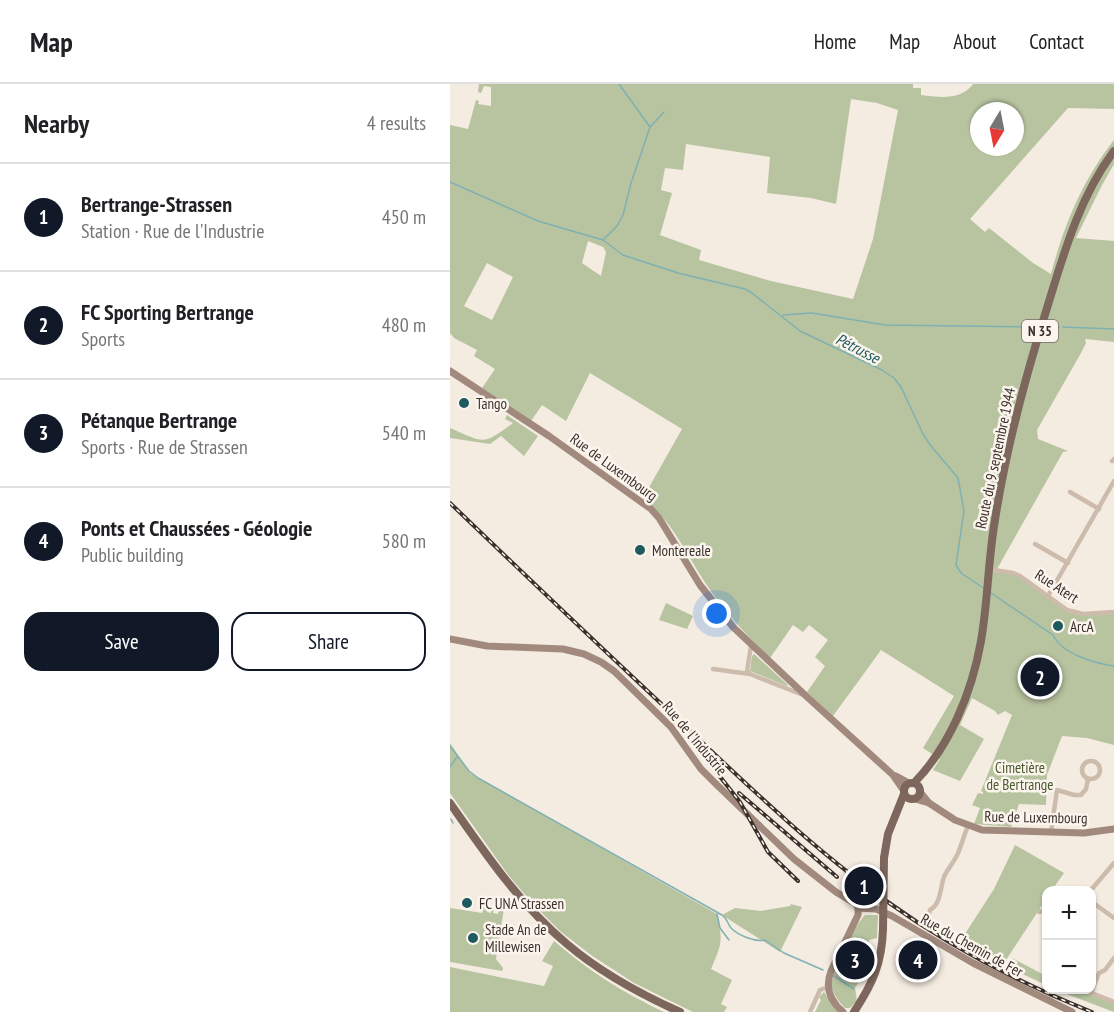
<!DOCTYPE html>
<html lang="en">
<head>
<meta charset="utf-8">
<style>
	:root { --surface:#fff; --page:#f2f2f2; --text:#202124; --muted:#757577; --line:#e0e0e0; --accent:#111827 }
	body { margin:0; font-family:"PT Sans Narrow",sans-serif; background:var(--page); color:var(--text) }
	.controls { position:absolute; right:18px; bottom:18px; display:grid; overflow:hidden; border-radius:12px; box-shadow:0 2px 4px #0004 }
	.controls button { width:54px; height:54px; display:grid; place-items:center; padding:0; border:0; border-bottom:2px solid var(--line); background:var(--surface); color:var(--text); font:30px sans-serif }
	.compass { position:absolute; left:520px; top:18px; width:54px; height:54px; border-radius:50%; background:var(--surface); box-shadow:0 2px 4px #0004; rotate:190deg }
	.you { position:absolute; left:267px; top:530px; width:21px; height:21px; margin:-15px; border:4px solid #fff; border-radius:50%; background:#1a73e8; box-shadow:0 0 0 9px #1a73e833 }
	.badge { display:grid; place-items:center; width:39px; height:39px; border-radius:50%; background:var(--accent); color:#fff; font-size:20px; font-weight:700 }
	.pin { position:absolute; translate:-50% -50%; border:3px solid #fff; box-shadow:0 2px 6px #0006 }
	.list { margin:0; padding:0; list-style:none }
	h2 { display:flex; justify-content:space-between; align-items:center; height:78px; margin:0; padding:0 24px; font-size:26px }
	h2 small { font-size:20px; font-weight:400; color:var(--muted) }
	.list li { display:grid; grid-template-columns:39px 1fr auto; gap:18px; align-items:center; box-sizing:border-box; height:108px; padding:0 24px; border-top:2px solid var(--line) }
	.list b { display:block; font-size:22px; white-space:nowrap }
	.list p { margin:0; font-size:20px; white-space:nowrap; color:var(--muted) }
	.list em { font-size:20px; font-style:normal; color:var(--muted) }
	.actions { display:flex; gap:12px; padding:18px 24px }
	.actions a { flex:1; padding:14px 0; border:2px solid var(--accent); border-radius:18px; text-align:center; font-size:21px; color:var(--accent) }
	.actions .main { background:var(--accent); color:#fff }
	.map { position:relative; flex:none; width:664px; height:928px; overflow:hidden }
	header { display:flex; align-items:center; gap:36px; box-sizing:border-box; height:84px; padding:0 30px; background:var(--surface); border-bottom:2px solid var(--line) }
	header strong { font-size:28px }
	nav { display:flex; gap:33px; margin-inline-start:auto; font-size:21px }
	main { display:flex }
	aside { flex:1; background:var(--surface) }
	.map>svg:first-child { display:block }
</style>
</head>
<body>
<header>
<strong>Map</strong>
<nav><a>Home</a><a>Map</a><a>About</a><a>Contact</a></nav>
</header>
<main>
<aside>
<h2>Nearby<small>4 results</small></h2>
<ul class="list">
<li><span class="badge">1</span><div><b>Bertrange-Strassen</b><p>Station · Rue de l'Industrie</p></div><em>450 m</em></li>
<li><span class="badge">2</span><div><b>FC Sporting Bertrange</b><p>Sports</p></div><em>480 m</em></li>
<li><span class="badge">3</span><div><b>Pétanque Bertrange</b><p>Sports · Rue de Strassen</p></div><em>540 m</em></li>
<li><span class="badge">4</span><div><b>Ponts et Chaussées - Géologie</b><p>Public building</p></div><em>580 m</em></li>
</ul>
<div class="actions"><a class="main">Save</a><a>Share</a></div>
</aside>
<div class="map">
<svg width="664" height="928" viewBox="0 0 664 928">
	<rect width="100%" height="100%" fill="#f4ebe1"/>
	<g fill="#b8c4a0" fill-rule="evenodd">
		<path d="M29 0H463V4H471V11C489 13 511 17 523 0H664V25L618 24 520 135 535 148 539 144 583 179 601 190C614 141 632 97 664 56V80L651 103 626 154 664 157V258L635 255 636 259 631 269 587 346 588 355 618 367 613 368 547 485 563 489 624 528H664V661L637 654 612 652 597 691 596 721 569 720 561 743 524 740 530 724 522 721 528 709 533 710V708L531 707 533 702 562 631 555 627 548 631 545 627 522 614 510 641 534 655 510 697 483 686 490 675 473 664 504 612 431 566 383 632 357 608 375 582 365 573 378 556 359 541 353 548 343 541 320 574C296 551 274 527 256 500 235 468 223 438 193 414L232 345 140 289 116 337 92 321 81 337 32 304 45 285 24 272 27 266 4 254 0 249V41L18 45 26 16 29 17 28 20 41 22V3L34 2 31 9 28 8ZM401 15 427 19 448 26 423 155 403 215 321 197 249 176 251 166 210 151 222 109 211 106 215 84 233 86 236 60 320 73 317 109 361 114 386 120ZM529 27H565V63H529ZM138 157 153 163 156 168 151 192 132 179ZM37 179 63 193 42 236 14 222Z"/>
		<path d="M57 331 88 352 74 372 51 352 40 360 0 354V344C35 359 32 362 63 339L55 335Z"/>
		<polygon points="216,519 243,532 237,545 209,536"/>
		<polygon points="304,570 338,601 337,602 300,587 302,572"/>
		<path d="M0 659 20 689 267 830C273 858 272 859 261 885L282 896 271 920 277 923 274 928H243L184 899 141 871 110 847 84 821 59 792 0 709Z"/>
		<polygon points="565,761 614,789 602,806 596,806 596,815 554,879 511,856 544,805"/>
		<polygon points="46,814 54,824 46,875 53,884 52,887 0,878 0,824 32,829 34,820 37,823 37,828 41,829 41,824 44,825 43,829 48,830 49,825 42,817"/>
		<polygon points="341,820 352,823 330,868 272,831 285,824 311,827 340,822"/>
		<path d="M415 831H428L427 854 419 856 417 883 405 904 407 917 400 924H395C389 918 382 909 382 900 383 884 404 842 415 831Z"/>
		<path d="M104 857C139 887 172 908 214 928H0V883L94 902 103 882 92 877Z"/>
		<polygon points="562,874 596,892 596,901 555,882"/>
		<polygon points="606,906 629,906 664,920 664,928"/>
		<polygon points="374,908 388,928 365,928 371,916 369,913"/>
	</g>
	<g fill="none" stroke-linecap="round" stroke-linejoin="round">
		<g stroke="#7fb0b2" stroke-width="1.5">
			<polyline points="169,0 200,43"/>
			<polyline points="0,98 88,137 153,156 173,171 228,189 295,205 302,209 350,247 432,286 444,294 451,303 473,350 481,362 508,394 514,427 506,481 511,489 535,505"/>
			<polyline points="153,156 167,142 173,131 181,99 200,43 214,28"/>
			<polyline points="333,231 362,229 435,241 582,243"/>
			<polyline points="599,243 609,243"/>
			<polyline points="613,243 664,245"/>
			<path d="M541 509 603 551C612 570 644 579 664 582"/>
			<path d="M0 662 19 687 28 694 272 831C278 835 277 839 281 844 289 852 305 858 315 856L334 869 373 886"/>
			<polyline points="0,683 7,673"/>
			<polyline points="1,735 3,739"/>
			<polyline points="267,830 270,844 279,856"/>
			<polyline points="384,892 404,905"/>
		</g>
		<g stroke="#cdbbac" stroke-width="4.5">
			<polyline points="662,377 664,375"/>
			<polyline points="620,408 649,425"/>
			<polyline points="585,460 618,479"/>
			<polyline points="538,485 563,489 570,492 617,526 633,530 664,528"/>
			<polyline points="598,512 664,397"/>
			<polyline points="301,562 297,587 300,590 353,611"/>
			<polyline points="263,585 300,590"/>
			<circle cx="641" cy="686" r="9"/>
			<polyline points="601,748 607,706 624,711 631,711 636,705 638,695"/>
			<polyline points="641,806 664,779"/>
			<polyline points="642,818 664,834"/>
			<polyline points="589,828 596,826"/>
			<path d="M479 830 480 826C491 820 490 804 494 793 498 784 505 777 508 769 512 760 514 751 518 742"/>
			<polyline points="634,906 664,918"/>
			<polyline points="641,909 649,889 655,886 664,874"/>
			<polyline points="360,928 370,906 378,903"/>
		</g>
		<g stroke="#a18a7d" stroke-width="7">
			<polyline points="0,287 99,352 201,425 209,434 250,501 283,543 355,611 443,691 454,707"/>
			<polyline points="0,555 37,562 113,565 134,570 151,578 164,587 221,643 251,685 267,701 344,775 386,808 406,820 408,824"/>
			<polyline points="446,692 459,699"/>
			<polyline points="470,708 479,719"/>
			<polyline points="465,715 479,719 505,736 532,746 634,749 664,745"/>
			<polyline points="408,824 426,825 442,832 523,879 622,928"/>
			<path d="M393 928C380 917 375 903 381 887L408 831V824"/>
		</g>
		<g stroke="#7d675c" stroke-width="8">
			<circle cx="462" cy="707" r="8"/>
			<path d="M464 699C500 662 522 608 531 557 538 517 538 476 545 436 556 364 575 294 597 224 614 169 629 114 664 67"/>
			<path d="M0 719C35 769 70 821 117 860 151 889 190 910 230 928"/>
			<polyline points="434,774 438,750 454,710"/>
			<path d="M404 928C423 899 432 879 433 845"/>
		</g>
		<defs>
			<g id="rail">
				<path d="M0 419C73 489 146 559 220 628 289 693 358 761 435 816 499 862 569 899 642 928"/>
				<polyline points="245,661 290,718 318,768 348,797"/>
				<polyline points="289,709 387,793"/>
			</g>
		</defs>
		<use href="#rail" stroke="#3b302b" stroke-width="4"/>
		<use href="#rail" stroke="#fbf5ee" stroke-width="1.5" stroke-dasharray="4.5" stroke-linecap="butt"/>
		<polyline stroke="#7d675c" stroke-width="8" points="433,845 434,774"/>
	</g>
	<g fill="#1f5a5e" stroke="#fbf5ee" stroke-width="2">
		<circle cx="14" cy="319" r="6"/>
		<circle cx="190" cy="466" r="6"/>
		<circle cx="608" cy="542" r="6"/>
		<circle cx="17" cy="819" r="6"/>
		<circle cx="23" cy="854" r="6"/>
	</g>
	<g text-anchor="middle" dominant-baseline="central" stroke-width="5" stroke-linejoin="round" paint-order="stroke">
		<rect fill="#fbf5ee" stroke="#756b66" stroke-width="1.5" x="572" y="236" width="36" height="22" rx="4.5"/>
		<g font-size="14" font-weight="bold" fill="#3b302b">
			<text x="590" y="247">N 35</text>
		</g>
		<g font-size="15" fill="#3b302b" stroke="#fbf5ee" text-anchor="start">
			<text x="26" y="319">Tango</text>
			<text x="202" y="466">Montereale</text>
			<text x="620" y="542">ArcA</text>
			<text x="29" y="819">FC UNA Strassen</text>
			<text x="35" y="845">Stade An de<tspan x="35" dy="17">Millewisen</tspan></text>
		</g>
		<g font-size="15" fill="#3b302b" stroke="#fbf5ee">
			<text transform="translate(545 374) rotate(-78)">Route du 9 septembre 1944</text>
			<text transform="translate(164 383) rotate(36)">Rue de Luxembourg</text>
			<text transform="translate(607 502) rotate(33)">Rue Atert</text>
			<text transform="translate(245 654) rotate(50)">Rue de l'Industrie</text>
			<text transform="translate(586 733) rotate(1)">Rue de Luxembourg</text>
			<text transform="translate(522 861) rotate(29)">Rue du Chemin de Fer</text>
		</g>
		<g font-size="15" fill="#4a5a2e" stroke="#fbf5ee">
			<text x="570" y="683">Cimetière<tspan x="570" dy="17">de Bertrange</tspan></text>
		</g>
		<g font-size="16" font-style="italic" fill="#1f5a5e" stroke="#fbf5ee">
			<text transform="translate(408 264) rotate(27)">Pétrusse</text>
		</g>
	</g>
</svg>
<div class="controls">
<button>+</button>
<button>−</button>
</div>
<svg class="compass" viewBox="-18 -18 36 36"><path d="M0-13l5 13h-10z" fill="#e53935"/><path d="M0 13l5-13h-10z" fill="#757577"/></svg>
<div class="you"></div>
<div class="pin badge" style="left:414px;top:802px">1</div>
<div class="pin badge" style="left:590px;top:593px">2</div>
<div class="pin badge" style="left:405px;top:876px">3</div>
<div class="pin badge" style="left:468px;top:876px">4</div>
</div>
</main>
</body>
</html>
